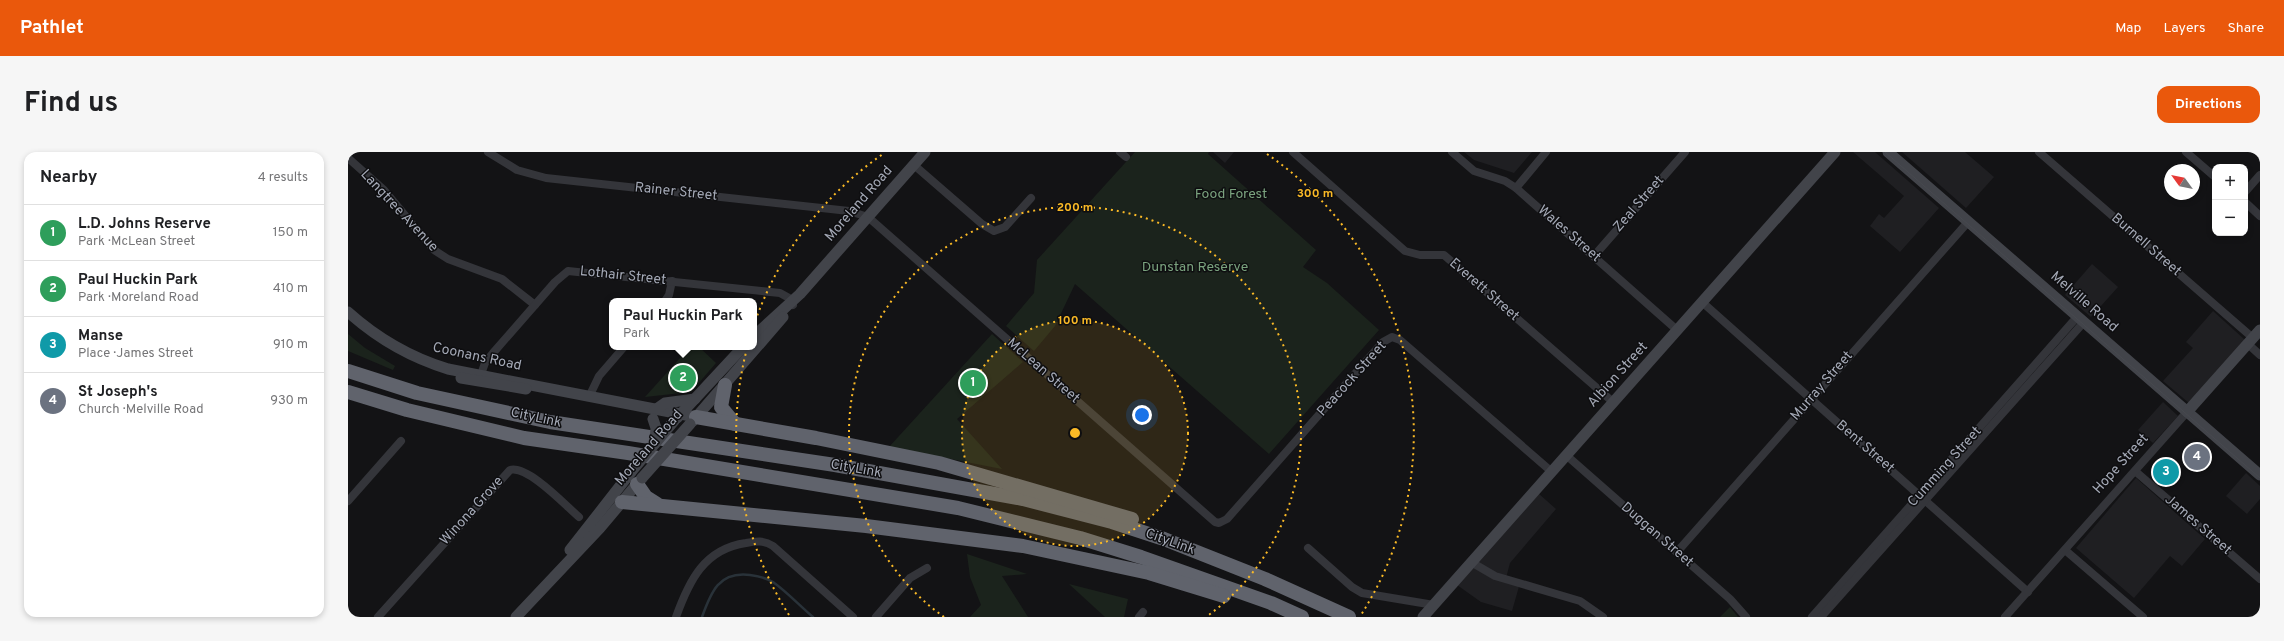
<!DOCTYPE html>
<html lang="en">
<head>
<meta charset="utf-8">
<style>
	:root { --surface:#fff; --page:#f6f6f6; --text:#202124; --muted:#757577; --line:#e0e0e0; --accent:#ea580c }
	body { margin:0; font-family:Overpass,sans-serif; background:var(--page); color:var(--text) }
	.controls { position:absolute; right:12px; top:12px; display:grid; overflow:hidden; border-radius:8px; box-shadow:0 2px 6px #0003 }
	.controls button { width:36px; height:36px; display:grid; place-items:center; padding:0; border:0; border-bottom:1px solid var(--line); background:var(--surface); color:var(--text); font:20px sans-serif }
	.compass { position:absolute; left:1816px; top:12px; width:36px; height:36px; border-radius:50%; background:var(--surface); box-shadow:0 2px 6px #0003; rotate:303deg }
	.you { position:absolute; left:794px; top:263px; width:14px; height:14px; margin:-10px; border:3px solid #fff; border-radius:50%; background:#1a73e8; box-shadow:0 0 0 6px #1a73e833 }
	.badge { display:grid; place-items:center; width:26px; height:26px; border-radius:50%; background:var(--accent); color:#fff; font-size:13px; font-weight:700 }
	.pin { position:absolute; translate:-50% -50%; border:2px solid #fff; box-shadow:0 1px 4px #0006 }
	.popup { position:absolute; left:261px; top:146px; width:148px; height:52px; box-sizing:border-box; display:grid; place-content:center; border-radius:8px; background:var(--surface); filter:drop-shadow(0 1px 3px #0005); font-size:13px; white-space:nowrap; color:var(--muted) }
	.popup b { font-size:15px; color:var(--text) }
	.popup::after { content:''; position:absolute; left:50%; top:100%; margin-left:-8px; border:8px solid transparent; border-top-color:var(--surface) }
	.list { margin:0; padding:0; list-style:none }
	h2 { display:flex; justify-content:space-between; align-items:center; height:52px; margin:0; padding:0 16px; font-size:17px }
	h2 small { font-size:13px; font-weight:400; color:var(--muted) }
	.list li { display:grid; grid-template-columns:26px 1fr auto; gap:12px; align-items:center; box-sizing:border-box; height:56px; padding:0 16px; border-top:1px solid var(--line) }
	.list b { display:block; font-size:15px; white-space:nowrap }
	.list p { margin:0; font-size:13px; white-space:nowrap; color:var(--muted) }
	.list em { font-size:13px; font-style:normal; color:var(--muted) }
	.map { position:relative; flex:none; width:1912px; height:465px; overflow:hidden; border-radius:12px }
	header { display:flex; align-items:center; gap:24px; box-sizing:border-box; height:56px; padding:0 20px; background:var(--accent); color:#fff }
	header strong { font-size:19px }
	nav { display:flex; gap:22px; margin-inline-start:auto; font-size:14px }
	.intro { display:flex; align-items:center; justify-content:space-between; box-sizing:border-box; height:96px; padding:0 24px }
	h1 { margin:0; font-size:28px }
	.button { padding:10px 18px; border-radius:12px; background:var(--accent); color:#fff; font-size:14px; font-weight:700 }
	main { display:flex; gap:24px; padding:0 24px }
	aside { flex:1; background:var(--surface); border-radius:12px; box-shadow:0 2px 6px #0003 }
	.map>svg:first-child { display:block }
</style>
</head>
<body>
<header>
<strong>Pathlet</strong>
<nav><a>Map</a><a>Layers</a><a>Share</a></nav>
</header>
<div class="intro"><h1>Find us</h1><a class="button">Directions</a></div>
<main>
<aside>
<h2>Nearby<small>4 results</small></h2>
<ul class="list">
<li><span class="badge" style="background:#2e9e5b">1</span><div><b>L.D. Johns Reserve</b><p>Park · McLean Street</p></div><em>150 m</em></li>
<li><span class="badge" style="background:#2e9e5b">2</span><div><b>Paul Huckin Park</b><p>Park · Moreland Road</p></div><em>410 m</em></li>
<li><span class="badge" style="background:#0f9aa8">3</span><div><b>Manse</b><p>Place · James Street</p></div><em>910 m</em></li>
<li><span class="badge" style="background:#6b7280">4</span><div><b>St Joseph's</b><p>Church · Melville Road</p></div><em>930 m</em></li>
</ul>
</aside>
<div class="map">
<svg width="1912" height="465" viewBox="0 0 1912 465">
	<rect width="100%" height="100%" fill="#131315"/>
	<g fill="#1f1f22">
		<polygon points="865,0 886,0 877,11"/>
		<polygon points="1116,0 1184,0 1166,21 1126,8"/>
		<polygon points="1505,0 1527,0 1591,56 1552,100 1522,74 1531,62 1536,66 1556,44"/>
		<polygon points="1554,0 1617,0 1646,25 1618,56"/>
		<polygon points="1744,112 1770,135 1743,165 1717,143"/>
		<polygon points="1865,159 1897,188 1841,251 1815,229 1845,196 1838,190"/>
		<polygon points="1815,250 1830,264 1805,291 1790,278"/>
		<polygon points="1898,321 1912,334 1912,347 1899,362 1878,344"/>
		<polygon points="1788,326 1857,387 1834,414 1822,404 1786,446 1728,396"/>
		<polygon points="1190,341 1208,357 1162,411 1158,426 1172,431 1164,459 1133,450 1109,433"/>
	</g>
	<g fill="#1b231c">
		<polygon points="787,0 861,0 860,2 968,98 955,115 979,131 1031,178 921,302 727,132 707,174 686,199 658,174 686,141 689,108"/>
		<polygon points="0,182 17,196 47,214 45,218 0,199"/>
		<polygon points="644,182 675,210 609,267 654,317 541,295"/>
		<polygon points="342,195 351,195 368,211 343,240 297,245"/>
		<polygon points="619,402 679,422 654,424 680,465 622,465 633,453 622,425"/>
		<polygon points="721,432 780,447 776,465 757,465"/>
		<polygon points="1382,455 1390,465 1372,465"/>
	</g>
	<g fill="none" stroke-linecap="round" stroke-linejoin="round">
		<path stroke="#293239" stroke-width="2.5" d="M354 465C363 440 371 419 402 423 410 424 418 426 425 430 439 440 452 454 465 465"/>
		<g stroke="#34353a" stroke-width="8">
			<polyline points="140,0 169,18 198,26 501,59 520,65 867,370 871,371 879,367 1035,190 1044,185 1052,188 1204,320"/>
			<polyline points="772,0 778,5"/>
			<polyline points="945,0 1057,99 1072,103 1096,103 1265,250"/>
			<polyline points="1104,0 1126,19 1157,29 1168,36 1329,178"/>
			<polyline points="1691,0 1905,186"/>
			<polyline points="1838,0 1867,25"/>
			<polyline points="0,6 36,38 86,98 100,107 154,127 187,153"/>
			<polyline points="566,13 634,72 646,79 657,75 683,46"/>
			<polyline points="1168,36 1198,0"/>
			<polyline points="1897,40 1912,23"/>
			<polyline points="1897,50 1912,64"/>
			<polyline points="1246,104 1337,0"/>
			<polyline points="317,149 321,143 324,129"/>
			<polyline points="1354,150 1680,440"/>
			<polyline points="1900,192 1912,203"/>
			<polyline points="131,228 137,211 145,201 207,130 220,119 432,141 441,146 445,153"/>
			<polyline points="241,245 251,224 276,195"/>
			<polyline points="1218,303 1382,447 1398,465"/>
			<polyline points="1787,319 1912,427"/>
			<polyline points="0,349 53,289"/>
			<polyline points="960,396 1004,435 1014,441 1086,453"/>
			<polyline points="1717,398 1795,465"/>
			<polyline points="1329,400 1620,70"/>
			<polyline points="1123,410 1147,424 1232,449 1255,465"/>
			<path d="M30 465 162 318C180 313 218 354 231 365"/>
			<path d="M328 465C341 429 356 397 398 391 408 389 416 388 425 394L505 465"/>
			<polyline points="528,465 562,426 579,416"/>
			<polyline points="791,465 795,460"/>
			<polyline points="1464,465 1729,165"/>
			<polyline points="1473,465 1736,170"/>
			<polyline points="1657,465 1839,260"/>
		</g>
		<g stroke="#42444a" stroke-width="11">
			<polyline points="1540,0 1912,323"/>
			<path d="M0 160C30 187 61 205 100 217L348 265"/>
			<polyline points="406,184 452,142 577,0"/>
			<polyline points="113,226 178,237"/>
			<polyline points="307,258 317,251 347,247"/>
			<polyline points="1839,260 1912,178"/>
			<polyline points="329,266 395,195"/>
			<polyline points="344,270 435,165"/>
			<polyline points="222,398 283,320"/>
			<polyline points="168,465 252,376 294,326"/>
			<polyline points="1075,465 1487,0"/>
		</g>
		<g stroke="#60636c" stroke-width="14">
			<polyline points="0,219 69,241 202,270 487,313 675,347 764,370 816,387 917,427 1001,465"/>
			<polyline points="377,233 373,255 387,272"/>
			<polyline points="0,240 59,258 176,286 280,301 610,356 732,386 793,405 923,451 954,465"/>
			<polyline points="348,265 468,286 591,311 784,367"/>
			<polyline points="289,332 298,345 309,352"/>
			<polyline points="274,350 518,374 675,394 801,421 876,444"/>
		</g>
		<polyline stroke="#47494f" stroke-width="1" points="1537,0 1912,326"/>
		<g stroke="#42444a" stroke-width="11">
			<polyline points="305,267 308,276 307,291"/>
			<polyline points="283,320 326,269"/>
			<polyline points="294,326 342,272"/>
		</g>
	</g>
	<circle cx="727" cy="281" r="113" fill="#fbba26" fill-opacity=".12"/>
	<g fill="none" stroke="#fbba26" stroke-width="2" stroke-dasharray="2 4">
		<circle cx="727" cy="281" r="113"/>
		<path d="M596 465A226 226 0 1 1 858 465"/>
		<path d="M441 463A339 339 0 0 1 535 2M919 2A339 339 0 0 1 1013 463"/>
	</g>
	<g text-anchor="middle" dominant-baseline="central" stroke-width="3" stroke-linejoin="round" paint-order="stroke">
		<g font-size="14" fill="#a4a9b6" stroke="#0e0e10">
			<text transform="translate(328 40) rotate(6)">Rainer Street</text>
			<text transform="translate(511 52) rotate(-49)">Moreland Road</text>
			<text transform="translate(1291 52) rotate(-49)">Zeal Street</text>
			<text transform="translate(51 59) rotate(47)">Langtree Avenue</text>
			<text transform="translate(1221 82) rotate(41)">Wales Street</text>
			<text transform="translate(1798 93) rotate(41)">Burnell Street</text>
			<text transform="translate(275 124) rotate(6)">Lothair Street</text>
			<text transform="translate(1136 138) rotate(41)">Everett Street</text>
			<text transform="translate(1736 150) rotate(41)">Melville Road</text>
			<text transform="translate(129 205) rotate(12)">Coonans Road</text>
			<text transform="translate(695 219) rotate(41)">McLean Street</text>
			<text transform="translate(1270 223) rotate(-48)">Albion Street</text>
			<text transform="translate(1004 227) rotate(-48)">Peacock Street</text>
			<text transform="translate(1474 234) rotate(-49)">Murray Street</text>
			<text transform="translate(188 266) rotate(12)">CityLink</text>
			<text transform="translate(1517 295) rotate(41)">Bent Street</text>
			<text transform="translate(301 296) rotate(-49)">Moreland Road</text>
			<text transform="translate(1773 312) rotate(-48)">Hope Street</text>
			<text transform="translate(1597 315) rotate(-48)">Cumming Street</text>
			<text transform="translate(508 317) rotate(10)">CityLink</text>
			<text transform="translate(124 359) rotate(-48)">Winona Grove</text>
			<text transform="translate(1850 373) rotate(41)">James Street</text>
			<text transform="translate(1309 383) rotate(41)">Duggan Street</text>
			<text transform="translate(822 390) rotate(20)">CityLink</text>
		</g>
		<g font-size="14" fill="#7aa27e" stroke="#0e0e10">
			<text x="883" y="42">Food Forest</text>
			<text x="847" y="115">Dunstan Reserve</text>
		</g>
	</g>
	<circle cx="727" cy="281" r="6" fill="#fbba26" stroke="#0e0e10" stroke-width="2"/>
	<g font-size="12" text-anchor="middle" font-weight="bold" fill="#fbba26" stroke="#0e0e10" stroke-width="3" stroke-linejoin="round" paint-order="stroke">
		<text x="967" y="45">300 m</text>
		<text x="727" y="59">200 m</text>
		<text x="727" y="172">100 m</text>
	</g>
</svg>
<div class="controls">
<button>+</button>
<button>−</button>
</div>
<svg class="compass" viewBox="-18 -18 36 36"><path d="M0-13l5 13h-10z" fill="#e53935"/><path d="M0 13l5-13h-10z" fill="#757577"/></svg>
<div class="you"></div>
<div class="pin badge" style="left:625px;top:231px;background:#2e9e5b">1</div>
<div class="pin badge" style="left:335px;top:226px;background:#2e9e5b">2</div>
<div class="popup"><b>Paul Huckin Park</b>Park</div>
<div class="pin badge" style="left:1818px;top:320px;background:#0f9aa8">3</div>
<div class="pin badge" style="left:1849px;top:305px;background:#6b7280">4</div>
</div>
</main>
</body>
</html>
